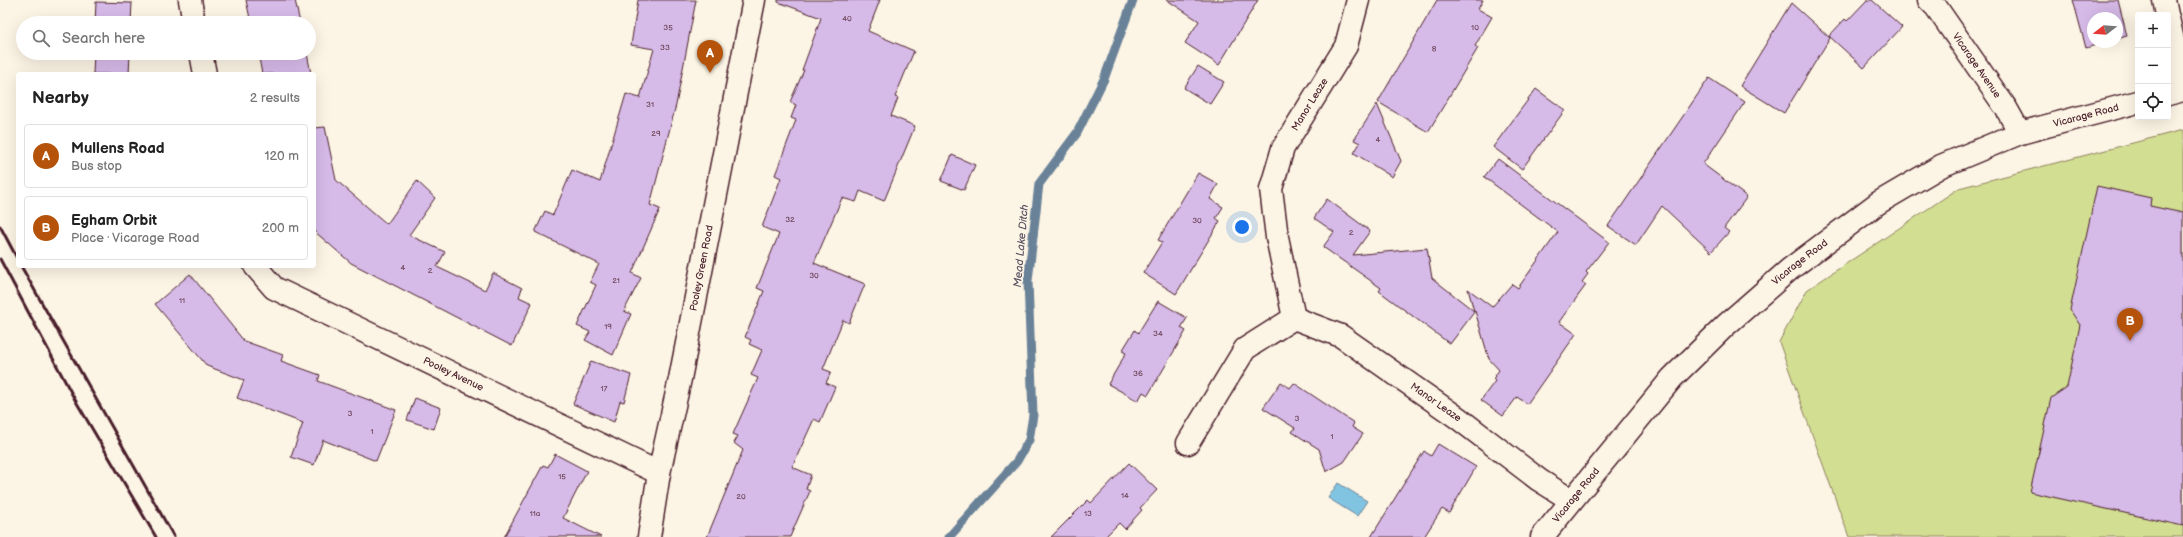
<!DOCTYPE html>
<html lang="en">
<head>
<meta charset="utf-8">
<style>
	:root { --surface:#fff; --page:#f2f2f2; --text:#222; --muted:#767676; --line:#e0e0e0; --accent:#b45309 }
	body { margin:0; font-family:"Balsamiq Sans",sans-serif; background:var(--page); color:var(--text) }
	.controls { position:absolute; right:12px; top:12px; display:grid; overflow:hidden; border-radius:4px; box-shadow:0 4px 16px #0002 }
	.controls button { width:36px; height:36px; display:grid; place-items:center; padding:0; border:0; border-bottom:1px solid var(--line); background:var(--surface); color:var(--text); font:20px sans-serif }
	.compass { position:absolute; left:2087px; top:12px; width:36px; height:36px; border-radius:50%; background:var(--surface); box-shadow:0 4px 16px #0002; rotate:253deg }
	.you { position:absolute; left:1242px; top:227px; width:14px; height:14px; margin:-10px; border:3px solid #fff; border-radius:50%; background:#1a73e8; box-shadow:0 0 0 6px #1a73e833 }
	.badge { display:grid; place-items:center; width:26px; height:26px; border-radius:50%; background:var(--accent); color:#fff; font-size:13px; font-weight:700 }
	.pin { position:absolute; translate:-50% -33px; filter:drop-shadow(0 1px 2px #0008) }
	.pin::after { content:''; position:absolute; top:21px; width:14px; height:12px; background:inherit; clip-path:polygon(0 0,100% 0,50% 100%) }
	.list { margin:0; padding:0; list-style:none }
	h2 { display:flex; justify-content:space-between; align-items:center; height:52px; margin:0; padding:0 16px; font-size:17px }
	h2 small { font-size:13px; font-weight:400; color:var(--muted) }
	.list li { display:grid; grid-template-columns:26px 1fr auto; gap:12px; align-items:center; box-sizing:border-box; height:64px; margin:0 8px 8px; padding:0 8px; border:1px solid var(--line); border-radius:4px }
	.list b { display:block; font-size:15px; white-space:nowrap }
	.list p { margin:0; font-size:13px; white-space:nowrap; color:var(--muted) }
	.list em { font-size:13px; font-style:normal; color:var(--muted) }
	.icon { flex:none; width:22px; height:22px; fill:none; stroke:currentColor; stroke-width:2; stroke-linecap:round; stroke-linejoin:round }
	.map { position:relative; flex:none; width:2183px; height:537px; overflow:hidden }
	.search { position:absolute; background:var(--surface); box-shadow:0 4px 16px #0002; left:16px; top:16px; width:300px; height:44px; display:flex; align-items:center; gap:10px; box-sizing:border-box; padding:0 14px; border-radius:22px; color:var(--muted); font-size:15px }
	.panel { position:absolute; background:var(--surface); box-shadow:0 4px 16px #0002; left:16px; top:72px; width:300px; height:196px; border-radius:4px }
	.map>svg:first-child { display:block }
</style>
</head>
<body>
<div class="map">
<svg width="2183" height="537" viewBox="0 0 2183 537">
	<rect width="100%" height="100%" fill="#fcf5e5"/>
	<filter id="ink" filterUnits="userSpaceOnUse"><feTurbulence type="fractalNoise" baseFrequency=".025" numOctaves="2"/><feDisplacementMap in="SourceGraphic" scale="8" xChannelSelector="R" yChannelSelector="G"/><feConvolveMatrix kernelMatrix="1 2 1 2 8 2 1 2 1" color-interpolation-filters="sRGB"/></filter>
	<g filter="url(#ink)">
		<polygon fill="#d2df92" stroke="#8e7f5e" points="2183,130 2183,537 1849,537 1779,342 1807,290 1959,188"/>
		<polygon fill="#81c4e1" stroke="#6b8298" points="1338,483 1367,501 1357,516 1328,498"/>
		<g fill="none" stroke-linecap="round" stroke-linejoin="round">
			<polyline stroke="#6b8298" stroke-width="9" points="949,537 1017,461 1029,440 1033,415 1028,281 1039,184 1077,133 1104,79 1133,0"/>
		</g>
		<g fill="#d6bae8" stroke="#4a1f2b">
			<polygon points="246,0 295,0 300,23 251,23"/>
			<polygon points="638,0 696,0 676,105 650,205 660,209 632,273 641,278 624,311 631,314 613,355 585,340 590,332 577,326 596,285 590,282 599,264 535,232 545,211 553,215 572,170 600,182 626,94 640,98 654,49 631,45"/>
			<polygon points="778,0 880,0 868,31 914,51 895,97 898,98 891,116 915,126 884,201 860,191 856,202 842,198 814,263 865,284 849,323 843,320 823,369 831,372 826,383 835,387 820,422 814,419 792,467 811,475 806,489 810,491 790,537 707,537 743,450 734,443 738,436 733,434 758,378 751,375 762,350 749,344 751,340 745,337 764,291 757,288 779,234 762,227 781,178 775,175 796,120 791,118 796,105 790,102 804,70 802,70 821,18 778,2"/>
			<polygon points="1167,0 1258,0 1219,65 1185,43 1199,21"/>
			<polygon points="1437,0 1483,0 1478,9 1492,17 1475,46 1478,48 1428,132 1378,102"/>
			<polygon points="1867,0 1872,0 1902,27 1864,68 1829,36 1845,19 1847,21"/>
			<polygon points="2073,0 2118,0 2127,36 2117,39 2117,18 2093,18 2093,42 2106,42 2086,48"/>
			<polygon points="96,2 132,3 131,23 95,23"/>
			<polygon points="1791,3 1830,38 1784,113 1740,86"/>
			<polygon points="94,53 130,53 129,74 93,74"/>
			<polygon points="258,53 307,53 311,74 262,74"/>
			<polygon points="1198,66 1224,82 1210,104 1184,88"/>
			<polygon points="1709,78 1745,102 1703,164 1747,197 1724,228 1729,232 1711,252 1662,206 1636,245 1608,226"/>
			<polygon points="1536,89 1565,110 1522,169 1493,147"/>
			<polygon points="1377,104 1401,161 1392,177 1354,153 1360,143 1354,140"/>
			<polygon points="325,127 336,180 387,224 417,181 435,198 409,235 445,252 437,267 485,290 493,273 522,288 519,297 532,303 512,346 351,263 314,231 314,128"/>
			<polygon points="952,155 975,165 964,190 941,181"/>
			<polygon points="1498,159 1609,242 1586,272 1588,274 1582,282 1586,285 1559,322 1576,334 1527,404 1517,397 1503,416 1481,400 1495,381 1493,379 1499,370 1489,359 1475,311 1450,344 1379,291 1381,288 1323,247 1334,232 1314,218 1327,199 1370,231 1353,255 1427,248 1432,278 1474,311 1468,289 1492,307 1512,284 1518,288 1558,232 1484,177"/>
			<polygon points="1198,173 1218,184 1210,199 1223,207 1216,218 1220,221 1176,294 1143,273 1162,242 1158,240"/>
			<polygon points="2097,186 2151,198 2150,206 2183,213 2183,526 2030,492 2051,398 2067,387 2080,325 2070,310"/>
			<polygon points="190,274 244,341 283,355 281,361 320,375 318,381 396,410 376,461 323,440 314,465 291,457 303,423 237,398 244,380 207,366 155,304"/>
			<polygon points="1158,301 1187,318 1181,328 1186,331 1148,395 1143,392 1138,401 1108,384 1126,353 1122,351 1135,330 1138,333"/>
			<polygon points="591,361 631,375 624,402 620,401 614,422 573,404"/>
			<polygon points="1281,382 1290,388 1294,383 1354,423 1352,427 1363,434 1344,462 1326,472 1319,449 1292,432 1295,428 1263,408"/>
			<polygon points="415,398 441,408 434,429 407,420"/>
			<polygon points="1438,444 1476,467 1449,513 1442,509 1424,537 1371,537 1424,451 1431,456"/>
			<polygon points="555,454 587,471 563,518 601,537 504,537 543,465 548,467"/>
			<polygon points="1129,463 1157,490 1140,508 1142,510 1125,529 1119,523 1105,537 1051,537 1088,500 1091,503"/>
		</g>
		<g fill="none" stroke-linecap="round" stroke-linejoin="round">
			<defs>
				<g id="minor">
					<polyline points="190,0 194,23"/>
					<path id="s1" d="M1929 0 1936 7 2006 108 2020 133"/>
					<polyline points="2164,0 2167,15"/>
					<polyline points="2168,18 2183,85"/>
					<polyline points="201,53 205,74"/>
					<path id="s2" d="M255 266 274 288 659 473"/>
					<path id="s3" d="M1294 318 1277 237 1271 189 1283 148 1346 46 1358 0"/>
					<path id="s4" d="M1188 443 1245 349 1294 318 1341 336 1458 418 1539 480 1571 500"/>
				</g>
				<g id="tertiary">
					<path id="s5" d="M649 537 659 473 680 379 754 0"/>
				</g>
				<g id="secondary">
					<polyline points="2168,94 2183,90"/>
					<path id="s6" d="M1542 537 1672 378 1726 325 1790 269 1878 203 1941 166 2020 133 2138 102"/>
				</g>
			</defs>
			<use href="#minor" stroke="#4a1f2b" stroke-width="25"/>
			<use href="#tertiary" stroke="#4a1f2b" stroke-width="25"/>
			<use href="#secondary" stroke="#4a1f2b" stroke-width="25"/>
			<use href="#minor" stroke="#fcf5e5" stroke-width="22"/>
			<use href="#tertiary" stroke="#fcf5e5" stroke-width="22"/>
			<use href="#secondary" stroke="#fcf5e5" stroke-width="22"/>
			<g stroke="#4a1f2b" stroke-width="3">
				<polyline points="0,226 18,260"/>
				<polyline points="0,259 74,398 156,537"/>
				<polyline points="21,266 174,537"/>
			</g>
		</g>
	</g>
	<g text-anchor="middle" dominant-baseline="central" stroke-width="3.5" stroke-linejoin="round" paint-order="stroke">
		<g font-size="8" fill="#6d465a">
			<text x="847" y="18">40</text>
			<text x="668" y="27">35</text>
			<text x="1475" y="27">10</text>
			<text x="665" y="47">33</text>
			<text x="1434" y="48">8</text>
			<text x="650" y="104">31</text>
			<text x="656" y="133">29</text>
			<text x="1378" y="139">4</text>
			<text x="790" y="219">32</text>
			<text x="1197" y="220">30</text>
			<text x="1351" y="232">2</text>
			<text x="403" y="267">4</text>
			<text x="430" y="270">2</text>
			<text x="814" y="275">30</text>
			<text x="616" y="280">21</text>
			<text x="182" y="300">11</text>
			<text x="608" y="326">19</text>
			<text x="1158" y="333">34</text>
			<text x="1138" y="373">36</text>
			<text x="604" y="388">17</text>
			<text x="350" y="413">3</text>
			<text x="1297" y="418">3</text>
			<text x="372" y="431">1</text>
			<text x="1332" y="436">1</text>
			<text x="562" y="476">15</text>
			<text x="1125" y="495">14</text>
			<text x="741" y="496">20</text>
			<text x="535" y="513">11a</text>
			<text x="1088" y="513">13</text>
		</g>
		<g font-size="10" fill="#4a1f2b" stroke="#fcf5e5">
			<text stroke="none"><textPath href="#s1" startOffset="81">Vicarage Avenue</textPath></text>
			<text stroke="none"><textPath href="#s3" startOffset="225">Manor Leaze</textPath></text>
			<text stroke="none"><textPath href="#s6" startOffset="703">Vicarage Road</textPath></text>
			<text stroke="none"><textPath href="#s6" startOffset="378">Vicarage Road</textPath></text>
			<text stroke="none"><textPath href="#s5" startOffset="274">Pooley Green Road</textPath></text>
			<text stroke="none"><textPath href="#s2" startOffset="228">Pooley Avenue</textPath></text>
			<text stroke="none"><textPath href="#s4" startOffset="334">Manor Leaze</textPath></text>
			<text stroke="none"><textPath href="#s6" startOffset="54">Vicarage Road</textPath></text>
		</g>
		<g font-size="11" font-style="italic" fill="#5a5162" stroke="#fcf5e5">
			<text transform="translate(1021 246) rotate(-85)">Mead Lake Ditch</text>
		</g>
	</g>
</svg>
<div class="controls">
<button>+</button>
<button>−</button>
<button><svg class="icon" aria-label="locate" viewBox="0 0 24 24"><circle cx="12" cy="12" r="6"/><path d="M12 2v4M12 18v4M2 12h4M18 12h4"/></svg></button>
</div>
<svg class="compass" viewBox="-18 -18 36 36"><path d="M0-13l5 13h-10z" fill="#e53935"/><path d="M0 13l5-13h-10z" fill="#767676"/></svg>
<div class="you"></div>
<div class="pin badge" style="left:710px;top:73px">A</div>
<div class="pin badge" style="left:2130px;top:341px">B</div>
<div class="search"><svg class="icon" aria-label="search" viewBox="0 0 24 24"><circle cx="10" cy="10" r="6"/><path d="M15 15l6 6"/></svg>Search here</div>
<section class="panel">
<h2>Nearby<small>2 results</small></h2>
<ul class="list">
<li><span class="badge">A</span><div><b>Mullens Road</b><p>Bus stop</p></div><em>120 m</em></li>
<li><span class="badge">B</span><div><b>Egham Orbit</b><p>Place · Vicarage Road</p></div><em>200 m</em></li>
</ul>
</section>
</div>
</body>
</html>
